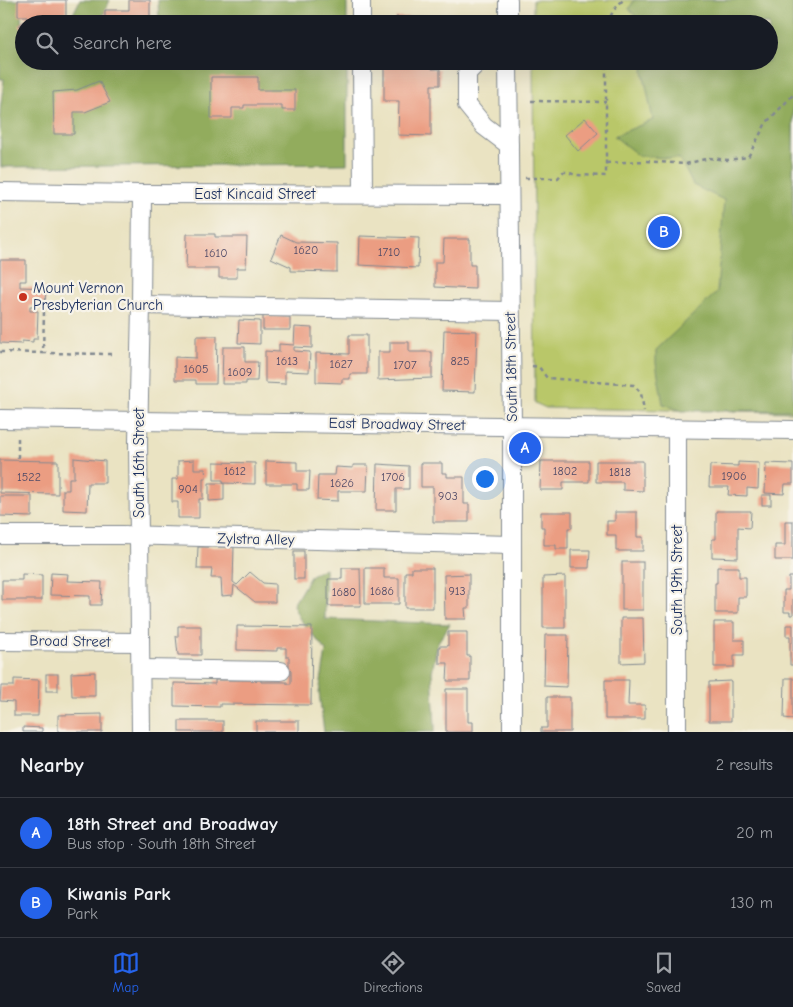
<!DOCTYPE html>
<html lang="en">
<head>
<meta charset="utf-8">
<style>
	:root { --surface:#171b24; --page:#242831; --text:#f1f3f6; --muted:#9ea1a6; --line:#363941; --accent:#2563eb }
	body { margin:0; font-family:"Comic Neue",sans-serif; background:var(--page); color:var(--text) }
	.you { position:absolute; left:484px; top:478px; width:18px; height:18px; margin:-12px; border:4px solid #fff; border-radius:50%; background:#1a73e8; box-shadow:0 0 0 8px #1a73e833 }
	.badge { display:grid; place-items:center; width:32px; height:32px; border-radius:50%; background:var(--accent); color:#fff; font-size:16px; font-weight:700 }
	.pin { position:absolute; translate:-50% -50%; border:2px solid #fff; box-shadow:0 1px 5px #0006 }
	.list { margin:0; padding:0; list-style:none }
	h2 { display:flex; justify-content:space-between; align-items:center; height:65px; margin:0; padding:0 20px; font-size:21px }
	h2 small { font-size:16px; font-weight:400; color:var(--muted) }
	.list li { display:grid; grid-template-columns:32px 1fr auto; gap:15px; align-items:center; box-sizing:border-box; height:70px; padding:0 20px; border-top:1px solid var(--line) }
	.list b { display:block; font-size:19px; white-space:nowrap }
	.list p { margin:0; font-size:16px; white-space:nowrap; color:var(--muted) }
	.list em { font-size:16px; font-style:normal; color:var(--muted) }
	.icon { flex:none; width:28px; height:28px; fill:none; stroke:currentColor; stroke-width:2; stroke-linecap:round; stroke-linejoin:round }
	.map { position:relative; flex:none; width:793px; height:732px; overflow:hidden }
	.search { position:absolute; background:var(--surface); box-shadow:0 5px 20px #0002; left:15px; right:15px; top:15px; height:55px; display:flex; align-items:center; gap:12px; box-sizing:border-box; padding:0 18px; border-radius:28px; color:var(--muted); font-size:19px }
	.sheet { height:205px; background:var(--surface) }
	nav { display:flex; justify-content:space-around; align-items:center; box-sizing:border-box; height:70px; border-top:1px solid var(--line); background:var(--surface); font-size:14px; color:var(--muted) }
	nav a { display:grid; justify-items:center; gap:2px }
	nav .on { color:var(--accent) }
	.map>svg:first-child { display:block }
</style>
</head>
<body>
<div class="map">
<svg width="793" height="732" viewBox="0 0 793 732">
	<rect width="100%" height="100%" fill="#f7f3e8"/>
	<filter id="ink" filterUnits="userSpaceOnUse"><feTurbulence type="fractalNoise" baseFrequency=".02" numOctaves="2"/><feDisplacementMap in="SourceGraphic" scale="10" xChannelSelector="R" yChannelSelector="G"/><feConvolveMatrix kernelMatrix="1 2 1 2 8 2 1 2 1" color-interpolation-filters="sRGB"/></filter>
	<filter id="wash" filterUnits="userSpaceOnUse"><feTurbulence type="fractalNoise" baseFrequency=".0096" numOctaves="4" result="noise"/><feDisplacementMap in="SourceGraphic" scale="20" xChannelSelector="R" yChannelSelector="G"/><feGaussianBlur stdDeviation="1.12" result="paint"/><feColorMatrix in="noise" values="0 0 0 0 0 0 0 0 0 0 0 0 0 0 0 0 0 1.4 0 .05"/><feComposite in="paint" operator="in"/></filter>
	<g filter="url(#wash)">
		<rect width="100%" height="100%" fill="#eae3c2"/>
		<polygon fill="#b9c769" stroke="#6a7b64" points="533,0 793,0 793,412 546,408 535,403 533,61 769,61 769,24 533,24"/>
		<g fill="#92ac5d" stroke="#566e5e">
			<polygon points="0,0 20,0 24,61 347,61 347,164 1,167 0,111 4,79 0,79"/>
			<polygon points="80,0 110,0 99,24 68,24"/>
			<polygon points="158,0 347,0 347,24 159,24"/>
			<polygon points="634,0 793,0 793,410 682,411 663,404 656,363 656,350 717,292 724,200 693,185 680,159 639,156 614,136 653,120 643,71 645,61 769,61 769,24 642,24 629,9"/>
			<polygon points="325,568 325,619 450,624 438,642 432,672 435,727 434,732 324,732 319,693 326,651 299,618 293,605 311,575"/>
		</g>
		<g id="blocks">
			<g fill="#eb9d82">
				<polygon points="18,0 66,0 66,18 56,19 56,24 24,24 24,31 19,26 26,19 27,16 18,16"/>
				<polygon points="129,0 150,0 150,24 105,24 105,10 129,10"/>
				<polygon points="396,17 471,18 471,24 396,24"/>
				<polygon points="381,61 432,61 432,69 440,69 440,85 431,85 431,136 398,135 399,101 384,101 384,69 381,68"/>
				<polygon points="211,77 258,77 258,90 295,90 295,110 282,110 282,105 244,105 244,108 232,108 232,118 211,118"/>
				<polygon points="99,81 110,102 85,112 74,112 74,134 54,134 53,92 77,90"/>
				<polygon points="585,118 598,133 578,151 565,135"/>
				<polygon points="187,234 215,234 215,237 247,237 246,268 237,268 237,278 219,278 219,269 186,269"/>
				<polygon points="281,235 296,242 337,243 337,272 291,271 291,267 271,258"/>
				<polygon points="360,236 419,238 418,268 359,265"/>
				<polygon points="444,239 470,239 470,265 475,265 475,289 435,287 435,262 443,262"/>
				<polygon points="0,260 26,260 26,281 20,281 20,287 46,288 45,305 30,306 30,311 38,311 37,339 33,339 33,342 22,341 22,344 0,343"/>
				<polygon points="263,316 290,317 290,330 263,330"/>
				<polygon points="239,320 260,321 260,344 238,343"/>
				<polygon points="295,327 312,328 312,348 294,347 294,351 310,352 309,372 285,371 285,384 265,383 265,351 279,352 279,344 294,345"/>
				<polygon points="444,330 477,331 475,392 442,391"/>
				<polygon points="349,335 367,335 367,374 350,374 350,379 342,379 342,383 316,382 316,353 349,354"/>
				<polygon points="196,336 217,336 216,384 196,384 196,380 175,380 175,357 196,358"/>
				<polygon points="390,342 409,342 409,352 432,352 432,378 378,380 378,352 390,352"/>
				<polygon points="223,347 245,347 245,362 258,362 257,381 246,381 246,384 222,384"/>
				<polygon points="74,458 105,461 105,483 88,483 87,511 63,510 63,490 69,490 69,478 74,478"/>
				<polygon points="0,460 58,461 58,494 0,493"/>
				<polygon points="194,460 194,469 205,469 206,478 203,478 203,499 199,499 199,518 178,518 178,502 172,502 172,479 178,479 178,461"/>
				<polygon points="266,461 297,462 297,471 310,471 309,490 297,490 297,484 266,484"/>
				<polygon points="541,461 589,461 589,482 563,482 563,490 540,490"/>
				<polygon points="596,461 643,461 643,491 623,490 623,482 596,482"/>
				<polygon points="214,462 255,463 255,484 223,483 223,480 214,480"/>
				<polygon points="738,462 759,463 758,489 747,488 747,496 728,495 729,487 709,487 710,465 738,466"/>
				<polygon points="421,463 442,463 442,473 447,473 447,477 464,477 464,504 469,504 469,522 433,522 433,487 421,487"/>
				<polygon points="766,463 793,464 793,484 785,484 784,494 765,493"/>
				<polygon points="377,464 409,466 409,489 396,489 396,510 376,510"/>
				<polygon points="353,465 368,465 367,491 338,491 338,501 317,500 318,475 335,475 336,467 353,468"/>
				<polygon points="209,483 224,483 224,500 209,501"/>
				<rect x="762" y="495" width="9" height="10"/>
				<polygon points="0,496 32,496 32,517 0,516"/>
				<polygon points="716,511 751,511 750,528 738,527 738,558 712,557 712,539 716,539"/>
				<polygon points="541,512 572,512 572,528 568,528 568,549 556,549 556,545 544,545 544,527 541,527"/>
				<polygon points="615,512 637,512 637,537 643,537 643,551 616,551 616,535 607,535 607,521 615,521"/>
				<polygon points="785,521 793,521 793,560 775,560 775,545 785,545"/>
				<polygon points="198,547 234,547 233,582 237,585 250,572 263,583 275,584 275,602 255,602 234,585 233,595 222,596 221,578 211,578 212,569 197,569"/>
				<polygon points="571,550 590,550 589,568 571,568"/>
				<rect x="294" y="551" width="10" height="28"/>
				<rect x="622" y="562" width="21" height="48"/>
				<polygon points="717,567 739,567 739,577 746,577 746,597 738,597 738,613 715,613 715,583 717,583"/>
				<polygon points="342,568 360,568 361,606 328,606 328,579 342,579"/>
				<polygon points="365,568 384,568 384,578 399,578 399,604 365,604"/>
				<polygon points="412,568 433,568 433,608 405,608 405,572 412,572"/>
				<polygon points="51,573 68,574 67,581 102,582 101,605 90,605 90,596 50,595"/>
				<polygon points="22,574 42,575 42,600 2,600 2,580 22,580"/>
				<polygon points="469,574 469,608 465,608 466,619 445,619 444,575"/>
				<polygon points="565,576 565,628 543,628 543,577"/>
				<polygon points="789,577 793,577 793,615 790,615 790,612 784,612 784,590 789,590"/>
				<polygon points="621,618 643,618 644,662 621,663"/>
				<polygon points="714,622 734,622 734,640 744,640 744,655 734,655 734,667 714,667"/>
				<polygon points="786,625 793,625 793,665 790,665 790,636 786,636"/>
				<polygon points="178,626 201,626 201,655 178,655 176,636 178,636"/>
				<polygon points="237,626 312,627 311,705 220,704 220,707 174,706 174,683 215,684 215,680 261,680 261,682 287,682 287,684 291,684 291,670 289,670 289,657 286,657 286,648 277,648 277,651 237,650"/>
				<polygon points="448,632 467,632 467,656 470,656 470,681 447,681 448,663 439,663 439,646 448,646"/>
				<polygon points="545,635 568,635 567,687 544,686"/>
				<polygon points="95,672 95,696 72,696 71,673"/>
				<rect x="46" y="674" width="12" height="17"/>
				<polygon points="785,678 793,678 793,719 784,718"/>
				<polygon points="14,679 39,680 38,716 14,716 14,702 0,701 1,686 14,686"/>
				<polygon points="605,680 629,680 628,705 645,705 645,719 605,719"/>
				<polygon points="731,681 731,721 709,721 709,682"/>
				<polygon points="446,689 468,689 468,722 473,722 473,732 446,732"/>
				<polygon points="547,697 570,697 570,732 541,732 541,728 547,728"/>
				<polygon points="102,714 102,732 58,732 58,715"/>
				<rect x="179" y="721" width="44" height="11"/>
				<rect x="256" y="721" width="43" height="11"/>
				<polygon points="23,727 42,728 42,732 23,732"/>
			</g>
		</g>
	</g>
	<g filter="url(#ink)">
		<use href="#blocks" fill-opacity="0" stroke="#828990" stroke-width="1"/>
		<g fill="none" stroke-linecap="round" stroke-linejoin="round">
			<defs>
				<g id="minor">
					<polyline points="361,0 361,24"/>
					<polyline points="508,0 508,24"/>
					<polyline points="362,61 363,194"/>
					<polyline points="479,61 467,73 467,105 484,126 509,145"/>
					<polyline points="508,61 512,425 512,732"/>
					<polyline points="0,192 142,194 509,195"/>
					<polyline points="141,305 510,311"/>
					<polyline points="0,419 793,430"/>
					<polyline points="677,428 677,732"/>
					<polyline points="0,535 121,535 511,545"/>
					<polyline points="0,641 140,642"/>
					<polyline points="141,669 281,671"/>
					<polyline points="141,732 138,441 141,305 142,194"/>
				</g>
			</defs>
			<use href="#minor" stroke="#828990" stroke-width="20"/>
			<g stroke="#828990" stroke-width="2.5" stroke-dasharray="4 4" stroke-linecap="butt">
				<path d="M608 24C610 14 616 7 623 0"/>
				<polyline points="531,101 606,102"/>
				<polyline points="606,163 645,161 686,164 709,158 728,160 748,157 766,123 793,95"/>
				<polyline points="525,178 558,178 563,172 568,172 575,175 606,176 606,61"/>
				<polyline points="0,352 43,353 44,311"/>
				<polyline points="43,353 111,354"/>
				<polyline points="532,366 539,367 547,378 634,385 641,393 644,411"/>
				<polyline points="18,438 18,461"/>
			</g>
			<use href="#minor" stroke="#fff" stroke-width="18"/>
		</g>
	</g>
	<circle fill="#c8321e" stroke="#f7f3e8" stroke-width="2" cx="23" cy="297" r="5"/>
	<g text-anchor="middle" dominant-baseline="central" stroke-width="4.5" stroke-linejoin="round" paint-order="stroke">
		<g font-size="12" fill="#4f4a67">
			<text x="306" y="250">1620</text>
			<text x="389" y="252">1710</text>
			<text x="216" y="253">1610</text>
			<text x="287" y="361">1613</text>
			<text x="460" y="361">825</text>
			<text x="341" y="364">1627</text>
			<text x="405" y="365">1707</text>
			<text x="196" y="369">1605</text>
			<text x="240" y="372">1609</text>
			<text x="235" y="471">1612</text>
			<text x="565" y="471">1802</text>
			<text x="620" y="472">1818</text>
			<text x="734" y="476">1906</text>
			<text x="29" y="477">1522</text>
			<text x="393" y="477">1706</text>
			<text x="342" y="483">1626</text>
			<text x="188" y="489">904</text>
			<text x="448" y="496">903</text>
			<text x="382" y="591">1686</text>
			<text x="457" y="591">913</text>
			<text x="344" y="592">1680</text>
		</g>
		<g font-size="15" fill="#1b2f5e" stroke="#f7f3e8">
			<text x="255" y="194">East Kincaid Street</text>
			<text transform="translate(511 367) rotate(-91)">South 18th Street</text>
			<text transform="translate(397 424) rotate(1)">East Broadway Street</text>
			<text transform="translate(139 463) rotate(-90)">South 16th Street</text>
			<text transform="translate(256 539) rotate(1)">Zylstra Alley</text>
			<text transform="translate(677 580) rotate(-90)">South 19th Street</text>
			<text transform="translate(70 641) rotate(1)">Broad Street</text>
		</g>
		<g font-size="15" fill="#1b2f5e" stroke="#f7f3e8" text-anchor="start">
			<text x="33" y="288">Mount Vernon<tspan x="33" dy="17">Presbyterian Church</tspan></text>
		</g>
	</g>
</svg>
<div class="you"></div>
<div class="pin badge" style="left:525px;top:448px">A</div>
<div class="pin badge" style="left:664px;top:232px">B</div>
<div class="search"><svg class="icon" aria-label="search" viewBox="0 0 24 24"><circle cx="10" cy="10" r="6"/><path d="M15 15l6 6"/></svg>Search here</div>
</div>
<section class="sheet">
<h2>Nearby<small>2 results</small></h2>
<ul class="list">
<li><span class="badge">A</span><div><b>18th Street and Broadway</b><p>Bus stop · South 18th Street</p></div><em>20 m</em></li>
<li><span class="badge">B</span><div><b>Kiwanis Park</b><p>Park</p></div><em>130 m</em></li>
</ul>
</section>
<nav>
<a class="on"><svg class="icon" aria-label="map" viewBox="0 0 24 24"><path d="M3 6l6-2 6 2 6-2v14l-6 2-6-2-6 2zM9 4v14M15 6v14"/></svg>Map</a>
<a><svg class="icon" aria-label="directions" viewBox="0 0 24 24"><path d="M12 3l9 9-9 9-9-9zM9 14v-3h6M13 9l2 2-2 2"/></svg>Directions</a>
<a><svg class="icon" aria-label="saved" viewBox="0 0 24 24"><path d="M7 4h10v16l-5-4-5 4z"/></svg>Saved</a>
</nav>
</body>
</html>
